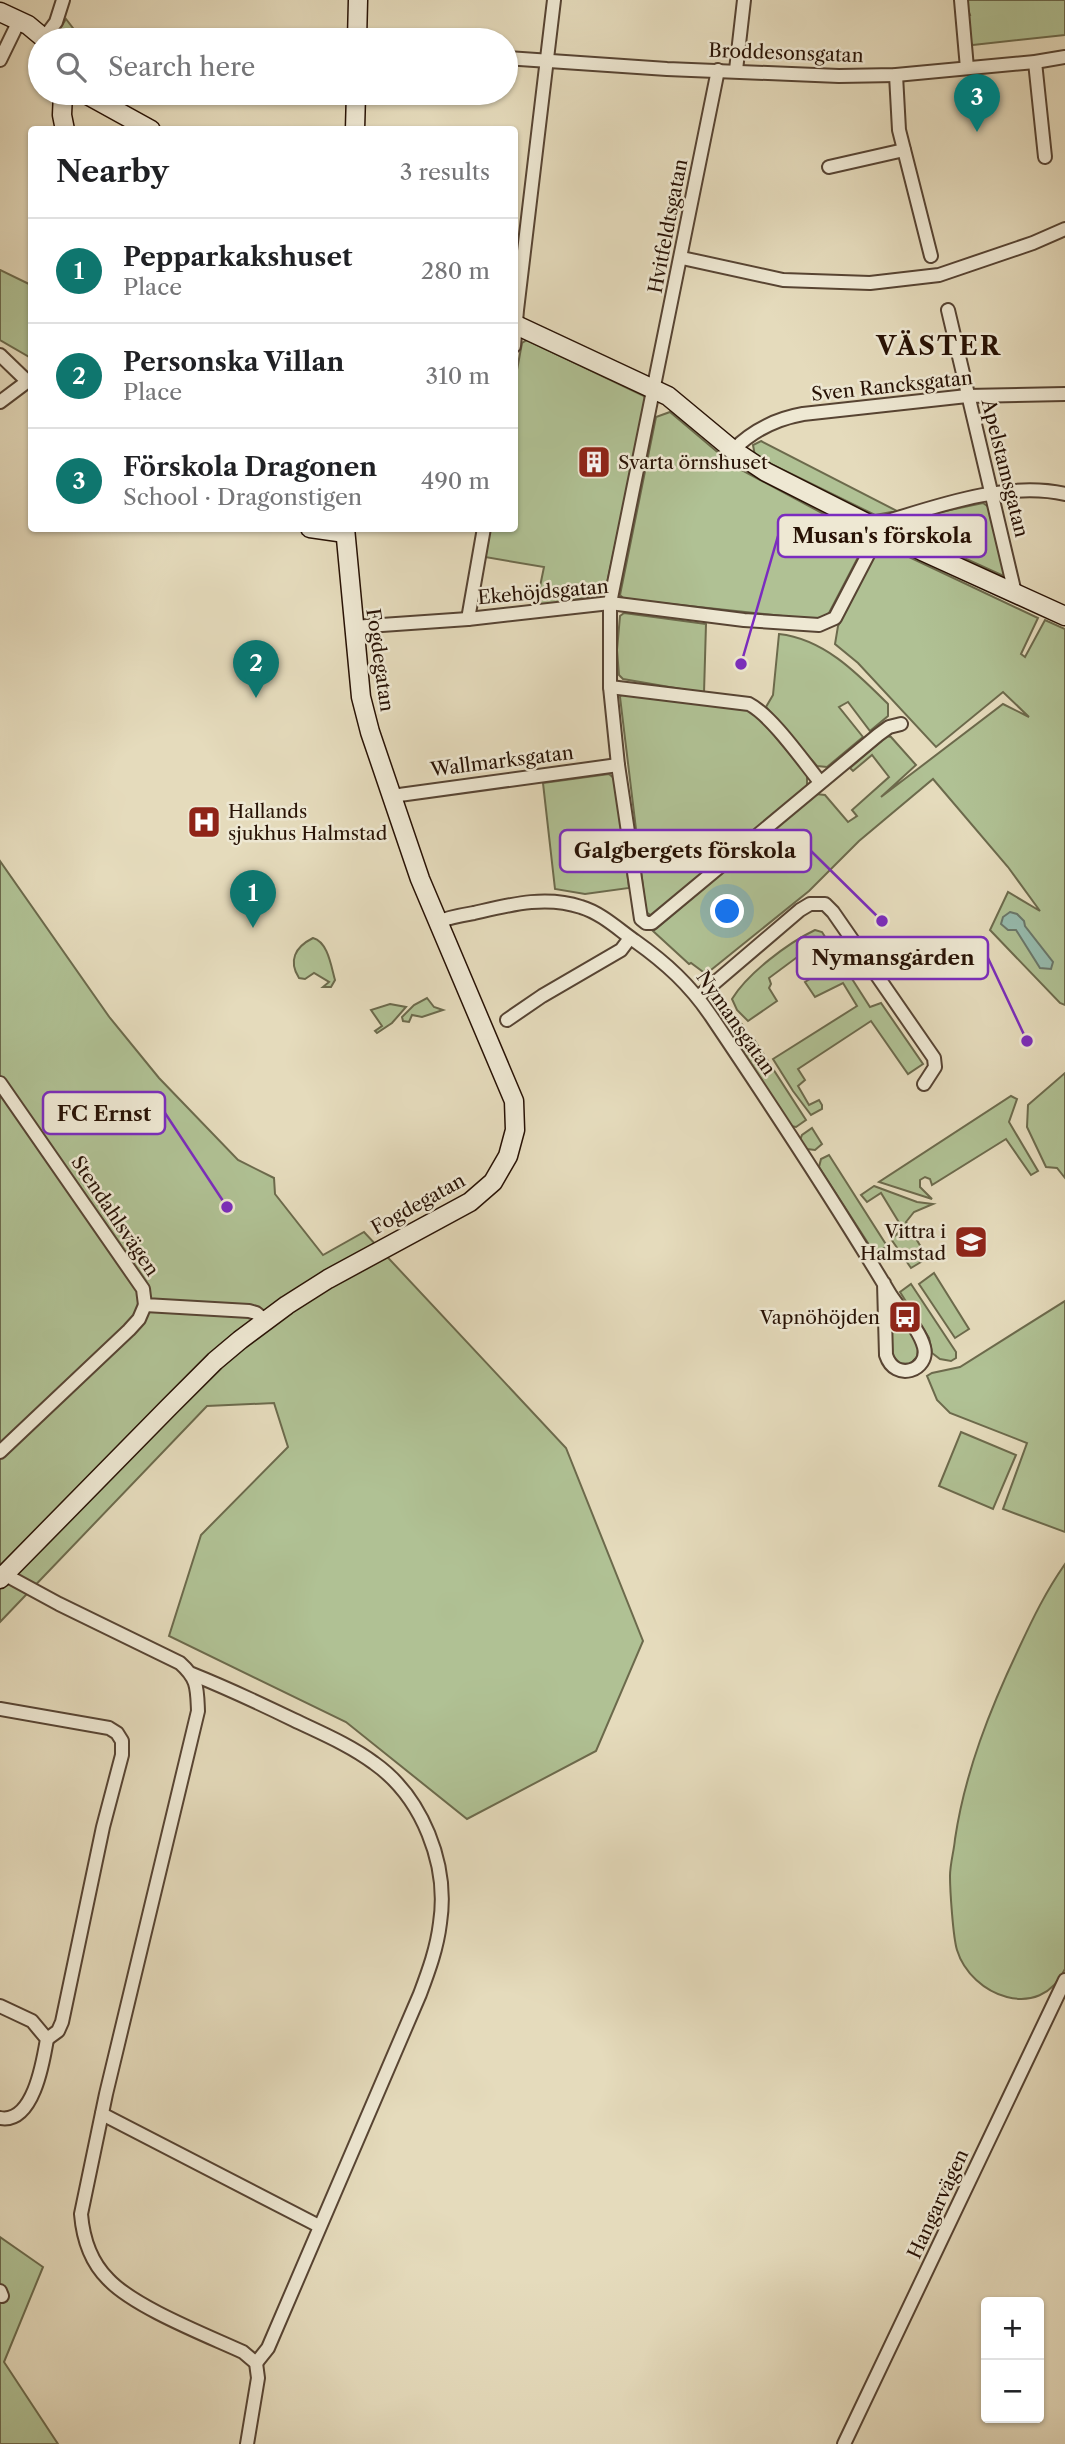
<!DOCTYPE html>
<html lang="en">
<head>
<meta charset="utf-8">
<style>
	:root { --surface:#fff; --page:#f6f6f6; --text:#202124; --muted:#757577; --line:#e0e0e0; --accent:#0f766e }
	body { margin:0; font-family:"Libre Caslon Text",serif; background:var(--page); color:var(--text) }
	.controls { position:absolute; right:21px; bottom:21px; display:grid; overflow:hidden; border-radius:7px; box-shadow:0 2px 5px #0004 }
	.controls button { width:63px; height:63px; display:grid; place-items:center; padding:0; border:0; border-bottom:2px solid var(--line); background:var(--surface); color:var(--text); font:35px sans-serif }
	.you { position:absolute; left:728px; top:912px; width:24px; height:24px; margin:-18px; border:5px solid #fff; border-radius:50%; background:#1a73e8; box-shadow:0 0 0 10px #1a73e833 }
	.badge { display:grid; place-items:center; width:46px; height:46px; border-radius:50%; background:var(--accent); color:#fff; font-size:23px; font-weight:700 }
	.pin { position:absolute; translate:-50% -58px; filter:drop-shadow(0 2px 4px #0008) }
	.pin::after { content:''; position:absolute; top:37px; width:24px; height:21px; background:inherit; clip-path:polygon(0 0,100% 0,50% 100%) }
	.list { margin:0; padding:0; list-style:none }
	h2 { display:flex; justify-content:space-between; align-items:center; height:91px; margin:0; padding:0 28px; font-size:30px }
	h2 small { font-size:23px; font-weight:400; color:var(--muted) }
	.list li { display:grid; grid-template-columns:46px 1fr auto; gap:21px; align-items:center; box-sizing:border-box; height:105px; padding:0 28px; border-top:2px solid var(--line) }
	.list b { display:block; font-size:26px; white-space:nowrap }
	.list p { margin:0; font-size:23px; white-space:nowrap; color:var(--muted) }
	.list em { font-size:23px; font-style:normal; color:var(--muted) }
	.icon { flex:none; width:38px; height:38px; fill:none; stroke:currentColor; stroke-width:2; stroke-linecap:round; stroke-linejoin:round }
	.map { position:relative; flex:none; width:1065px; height:2444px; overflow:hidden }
	.search { position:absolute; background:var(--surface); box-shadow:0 2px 5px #0004; left:28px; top:28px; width:490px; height:77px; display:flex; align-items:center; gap:18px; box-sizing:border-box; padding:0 24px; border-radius:38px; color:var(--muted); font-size:26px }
	.panel { position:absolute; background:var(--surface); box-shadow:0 2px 5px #0004; left:28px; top:126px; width:490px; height:406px; border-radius:7px }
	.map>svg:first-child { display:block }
</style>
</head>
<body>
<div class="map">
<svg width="1065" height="2444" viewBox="0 0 1065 2444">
	<rect width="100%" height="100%" fill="#e5dbbc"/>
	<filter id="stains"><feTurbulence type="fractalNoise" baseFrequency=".00286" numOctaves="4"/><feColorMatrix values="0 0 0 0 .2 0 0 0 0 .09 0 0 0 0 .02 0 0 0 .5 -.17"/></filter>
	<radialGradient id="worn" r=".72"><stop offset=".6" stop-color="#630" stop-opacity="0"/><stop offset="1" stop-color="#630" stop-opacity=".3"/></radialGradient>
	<g fill="#b0c194" stroke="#6c6a4c" stroke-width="2">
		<polygon points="964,0 1065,0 1065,35 973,45 966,40 965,16 970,15"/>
		<polygon points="66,19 79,36 72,40 57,40 56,35"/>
		<polygon points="0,270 31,285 31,358 0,340"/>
		<polygon points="527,340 644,396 646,401 606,588 598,596 536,606 544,567 485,557 490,529 514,528 514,386 522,343"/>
		<polygon points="670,412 734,466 865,536 866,542 829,613 820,620 624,599 620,595 656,417"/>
		<polygon points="761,441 897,511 875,515 755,456 753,445"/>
		<polygon points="983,503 990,508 1008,578 907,532 904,528 907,522 912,518"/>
		<polygon points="888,547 1038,618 1021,654 1025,657 1045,620 1065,629 1065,1005 1060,1003 990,930 1008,892 1040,911 1008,867 933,779 859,841 809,891 706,974 691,963 689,964 653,931 816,794 825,795 848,822 857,816 852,810 889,777 872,755 853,771 850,768 887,736 891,737 916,765 881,797 1003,704 1029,717 1003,692 936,747 858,663 835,644 838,626 878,549"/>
		<polygon points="624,613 706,624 704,693 623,679 619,675 617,650 620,616"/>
		<path d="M779 634C824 639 857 673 888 704V716L870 731 848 702 839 707 863 737 827 767 817 766 766 707 773 695Z"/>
		<polygon points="622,694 753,710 807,775 807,787 652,916 646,912 620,697"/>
		<polygon points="609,774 616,780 629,888 585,894 555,889 543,783"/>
		<polygon points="0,861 110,1018 159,1078 238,1160 274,1178 275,1194 323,1255 364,1232 566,1448 643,1641 596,1751 467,1819 346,1722 169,1636 201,1535 288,1447 274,1403 207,1406 0,1622"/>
		<path d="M815 930 822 932 870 1007 881 1003 923 1064 908 1074 871 1021 798 1069 805 1080 798 1086 809 1105 819 1100 822 1105V1109L811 1115 793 1091 773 1059 857 1006 843 983 815 997 805 982 831 966 817 946 804 952 769 978 771 984 769 988 777 1001 748 1021 737 1010 732 999C748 973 788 943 815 930Z"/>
		<path d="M313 938C328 942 331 966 335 980L331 987H323L329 982 314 973 305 979 299 978C288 961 295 947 313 938Z"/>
		<path d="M715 992 745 1028 733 1035C724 1022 709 1007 715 992Z"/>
		<polygon points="427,998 434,1007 443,1010 422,1017 412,1015 409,1022 403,1021 402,1017 414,1005"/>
		<polygon points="390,1004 406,1007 392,1023 377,1033 375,1031 382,1026 371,1010"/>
		<polygon points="753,1038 806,1120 796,1127 791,1126 741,1049 741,1046"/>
		<polygon points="1065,1073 1065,1178 1057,1168 1046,1167 1027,1127 1028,1105"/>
		<polygon points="1011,1096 1017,1099 1009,1122 1038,1171 1031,1175 1006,1139 932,1185 930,1179 925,1177 920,1180 920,1187 932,1199 879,1182"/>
		<polygon points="812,1128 822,1144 815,1150 807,1149 800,1140 802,1135"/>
		<polygon points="829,1155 887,1246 875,1254 819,1167 821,1159"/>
		<polygon points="874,1186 917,1202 933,1204 914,1212 906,1222 921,1247 915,1252 921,1262 911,1268 891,1239 903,1229 881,1193 867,1202 861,1195"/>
		<polygon points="934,1273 969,1329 955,1338 919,1284"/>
		<polygon points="911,1284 956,1352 956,1358 951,1361 940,1359 932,1353 929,1338 900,1292"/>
		<polygon points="1065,1301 1065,1532 1003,1509 1027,1443 950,1413 937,1400 927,1376 932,1373 960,1367"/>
		<polygon points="894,1312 899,1314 915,1339 918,1347 917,1357 910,1364 898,1363 892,1354 891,1315"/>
		<polygon points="961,1432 1016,1455 993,1509 939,1486"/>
		<path d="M1065 1564V1969C1040 2023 971 1996 957 1950 953 1937 950 1890 950 1876 950 1864 954 1851 955 1839 965 1772 990 1709 1019 1648 1033 1618 1046 1591 1065 1564Z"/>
		<polygon points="0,2237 43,2267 4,2362 58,2444 0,2444"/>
	</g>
	<polygon fill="#96bbae" stroke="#6a776a" stroke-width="2" points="1010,912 1017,914 1024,921 1025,926 1053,962 1051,969 1040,968 1016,930 1008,930 1001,924 1003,917"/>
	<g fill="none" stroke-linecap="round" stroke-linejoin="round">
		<defs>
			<g id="street">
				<polyline points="961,0 967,68"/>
				<polyline points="44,38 56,22 63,0"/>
				<polyline points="86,40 169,40"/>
				<polyline points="506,58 667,69 839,76 896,75 1035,62 1065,57"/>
				<polyline points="0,60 19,21"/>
				<polyline points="1035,62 1045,157"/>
				<polyline points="718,70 610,603 610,687 618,765 641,919 646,923 652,923 878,735 889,727 901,724"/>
				<polyline points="736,70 744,0"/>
				<polyline points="896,75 899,130 931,256"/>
				<polyline points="829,167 904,150"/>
				<polyline points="682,258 783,280 870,283 939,275 1033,243 1065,229"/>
				<polyline points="948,310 1015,593"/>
				<polyline points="514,346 517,310 554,0"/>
				<polyline points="0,355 27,381"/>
				<polyline points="0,402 32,378"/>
				<path d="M733 450C753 430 775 419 803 414L967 396 1065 394"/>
				<polyline points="468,619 484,528"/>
				<path d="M353 627 468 619 610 603 744 620 819 625 835 618 885 522C940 505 1008 481 1065 494"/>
				<path d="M610 687 749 704C772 716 803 761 820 782"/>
				<polyline points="392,796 618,765"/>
				<path d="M438 922C449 917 462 915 474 913 509 905 545 895 581 907 601 913 618 929 635 941 666 963 690 985 711 1016 773 1108 833 1199 890 1294 900 1310 919 1328 924 1347 930 1370 895 1383 886 1355L884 1283"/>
				<polyline points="698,997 800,910 810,904 825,904 833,912 934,1058 935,1067 924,1084"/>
				<polyline points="507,1020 542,996 621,950 630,938"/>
				<polyline points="0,1083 143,1289 145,1305 249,1311 256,1313 266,1321"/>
				<polyline points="0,1452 129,1330 139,1319 145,1305"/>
				<path d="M0 1572 59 1604 180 1663C198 1679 197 1688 198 1711L106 2094 81 2214C83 2238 91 2262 108 2279 134 2307 206 2335 243 2352L256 2363 258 2378 247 2444"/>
				<path d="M192 1674C227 1688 261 1704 294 1720 321 1733 350 1745 374 1763 422 1797 449 1864 440 1923 437 1948 429 1970 420 1994L268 2348 256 2363"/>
				<polyline points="0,1709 109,1728 117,1733 122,1741 122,1755 103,1827 62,2022 58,2031 47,2039"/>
				<path d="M0 2006 32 2021 47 2039C43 2063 33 2124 0 2118"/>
				<polyline points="102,2114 319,2226"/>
				<polyline points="0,2291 2,2296"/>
				<polyline points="844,2444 1065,1980"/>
			</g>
			<g id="secondary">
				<polyline points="0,12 28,25 46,40"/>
				<polyline points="357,40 358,0"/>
				<polyline points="63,93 62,115 65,130"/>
				<polyline points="84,93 151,130"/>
				<polyline points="355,130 356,93"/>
				<polyline points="514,324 668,396 733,450 766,472 922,551 1065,616"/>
				<polyline points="310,528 345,533"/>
				<polyline points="0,1579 169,1407 215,1361 240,1340 287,1305 328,1279 470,1202 493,1182 508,1156 515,1130 514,1101 420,879 370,732 361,697 345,528"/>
			</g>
		</defs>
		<use href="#street" stroke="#574433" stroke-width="16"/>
		<use href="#secondary" stroke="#281205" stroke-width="21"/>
		<use href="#street" stroke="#eee8d3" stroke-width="12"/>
		<use href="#secondary" stroke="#eee8d3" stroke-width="18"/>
	</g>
	<defs>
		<symbol id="building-square" viewBox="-11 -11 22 22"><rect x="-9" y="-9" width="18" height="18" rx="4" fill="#8f2418" stroke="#eee8d3"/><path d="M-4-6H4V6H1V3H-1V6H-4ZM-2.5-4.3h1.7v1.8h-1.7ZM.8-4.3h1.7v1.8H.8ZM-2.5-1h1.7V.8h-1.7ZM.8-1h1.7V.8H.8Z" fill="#fff"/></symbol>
		<symbol id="hospital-square" viewBox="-11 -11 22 22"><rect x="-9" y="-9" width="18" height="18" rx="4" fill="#8f2418" stroke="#eee8d3"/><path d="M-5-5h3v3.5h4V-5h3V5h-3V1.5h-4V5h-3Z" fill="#fff"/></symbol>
		<symbol id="school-square" viewBox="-11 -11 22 22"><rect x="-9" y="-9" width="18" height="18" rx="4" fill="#8f2418" stroke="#eee8d3"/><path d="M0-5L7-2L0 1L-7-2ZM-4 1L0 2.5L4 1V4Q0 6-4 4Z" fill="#fff"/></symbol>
		<symbol id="bus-square" viewBox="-11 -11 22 22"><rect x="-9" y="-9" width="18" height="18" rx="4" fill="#8f2418" stroke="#eee8d3"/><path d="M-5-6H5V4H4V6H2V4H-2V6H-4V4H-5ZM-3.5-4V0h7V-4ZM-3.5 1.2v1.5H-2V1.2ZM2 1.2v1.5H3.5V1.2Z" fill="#fff"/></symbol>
	</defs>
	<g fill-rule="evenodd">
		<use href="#building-square" x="575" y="443" width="38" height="38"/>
		<use href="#hospital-square" x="185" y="803" width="38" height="38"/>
		<use href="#school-square" x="952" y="1223" width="38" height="38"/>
		<use href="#bus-square" x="886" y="1298" width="38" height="38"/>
	</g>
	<g text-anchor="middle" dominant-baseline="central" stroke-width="5" stroke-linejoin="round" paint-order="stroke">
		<g font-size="19" fill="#281205" stroke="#eee8d3">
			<text transform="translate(786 53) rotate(2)">Broddesonsgatan</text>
			<text transform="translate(668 226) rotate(-79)">Hvitfeldtsgatan</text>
			<text transform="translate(892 386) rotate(-6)">Sven Rancksgatan</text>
			<text transform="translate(1005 468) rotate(76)">Apelstamsgatan</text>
			<text transform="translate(543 592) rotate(-5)">Ekehöjdsgatan</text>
			<text transform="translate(380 660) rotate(82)">Fogdegatan</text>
			<text transform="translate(502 761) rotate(-7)">Wallmarksgatan</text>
			<text transform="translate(736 1023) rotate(55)">Nymansgatan</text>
			<text transform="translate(418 1204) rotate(-29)">Fogdegatan</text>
			<text transform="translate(115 1216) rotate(56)">Stendahlsvägen</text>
			<text transform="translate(938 2204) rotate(-65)">Hangarvägen</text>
		</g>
		<g font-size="19" fill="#281205" stroke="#eee8d3" text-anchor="start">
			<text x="618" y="462">Svarta örnshuset</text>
			<text x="228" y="811">Hallands<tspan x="228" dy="22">sjukhus Halmstad</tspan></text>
			<text x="946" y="1231" text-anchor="end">Vittra i<tspan x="946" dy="22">Halmstad</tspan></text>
			<text x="880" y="1317" text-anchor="end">Vapnöhöjden</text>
		</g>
		<g font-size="26" font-weight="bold" letter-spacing="2" fill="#281205" stroke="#eee8d3">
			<text x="939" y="346">VÄSTER</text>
		</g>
	</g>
	<path fill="none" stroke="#7b2cbf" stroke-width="2.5" d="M741 664L778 536M882 921L811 851M1027 1041L988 958M227 1207L165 1113"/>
	<g fill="#7b2cbf" stroke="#eee8d3" stroke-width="2.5">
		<circle cx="741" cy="664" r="7"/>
		<circle cx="882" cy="921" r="7"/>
		<circle cx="1027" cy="1041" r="7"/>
		<circle cx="227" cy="1207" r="7"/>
	</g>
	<g fill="#eee8d3" stroke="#7b2cbf" stroke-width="2.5">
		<rect x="778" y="515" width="208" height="42" rx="7"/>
		<rect x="560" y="830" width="251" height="42" rx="7"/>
		<rect x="797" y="937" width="191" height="42" rx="7"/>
		<rect x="43" y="1092" width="122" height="42" rx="7"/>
	</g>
	<g font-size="21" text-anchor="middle" font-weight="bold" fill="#281205">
		<text x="882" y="543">Musan's förskola</text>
		<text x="685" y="858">Galgbergets förskola</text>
		<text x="893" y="965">Nymansgården</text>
		<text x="104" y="1121">FC Ernst</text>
	</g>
	<rect width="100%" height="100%" filter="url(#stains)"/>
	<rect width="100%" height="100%" fill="url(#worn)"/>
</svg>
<div class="controls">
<button>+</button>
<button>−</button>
</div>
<div class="you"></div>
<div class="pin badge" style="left:253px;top:928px">1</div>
<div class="pin badge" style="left:256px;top:698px">2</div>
<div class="pin badge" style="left:977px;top:132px">3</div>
<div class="search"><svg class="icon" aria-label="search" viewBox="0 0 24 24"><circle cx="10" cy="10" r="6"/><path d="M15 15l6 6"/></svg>Search here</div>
<section class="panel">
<h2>Nearby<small>3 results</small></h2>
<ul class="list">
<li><span class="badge">1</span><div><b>Pepparkakshuset</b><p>Place</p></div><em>280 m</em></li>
<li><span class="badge">2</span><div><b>Personska Villan</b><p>Place</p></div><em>310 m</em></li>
<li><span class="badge">3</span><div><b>Förskola Dragonen</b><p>School · Dragonstigen</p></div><em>490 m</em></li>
</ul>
</section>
</div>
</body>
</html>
